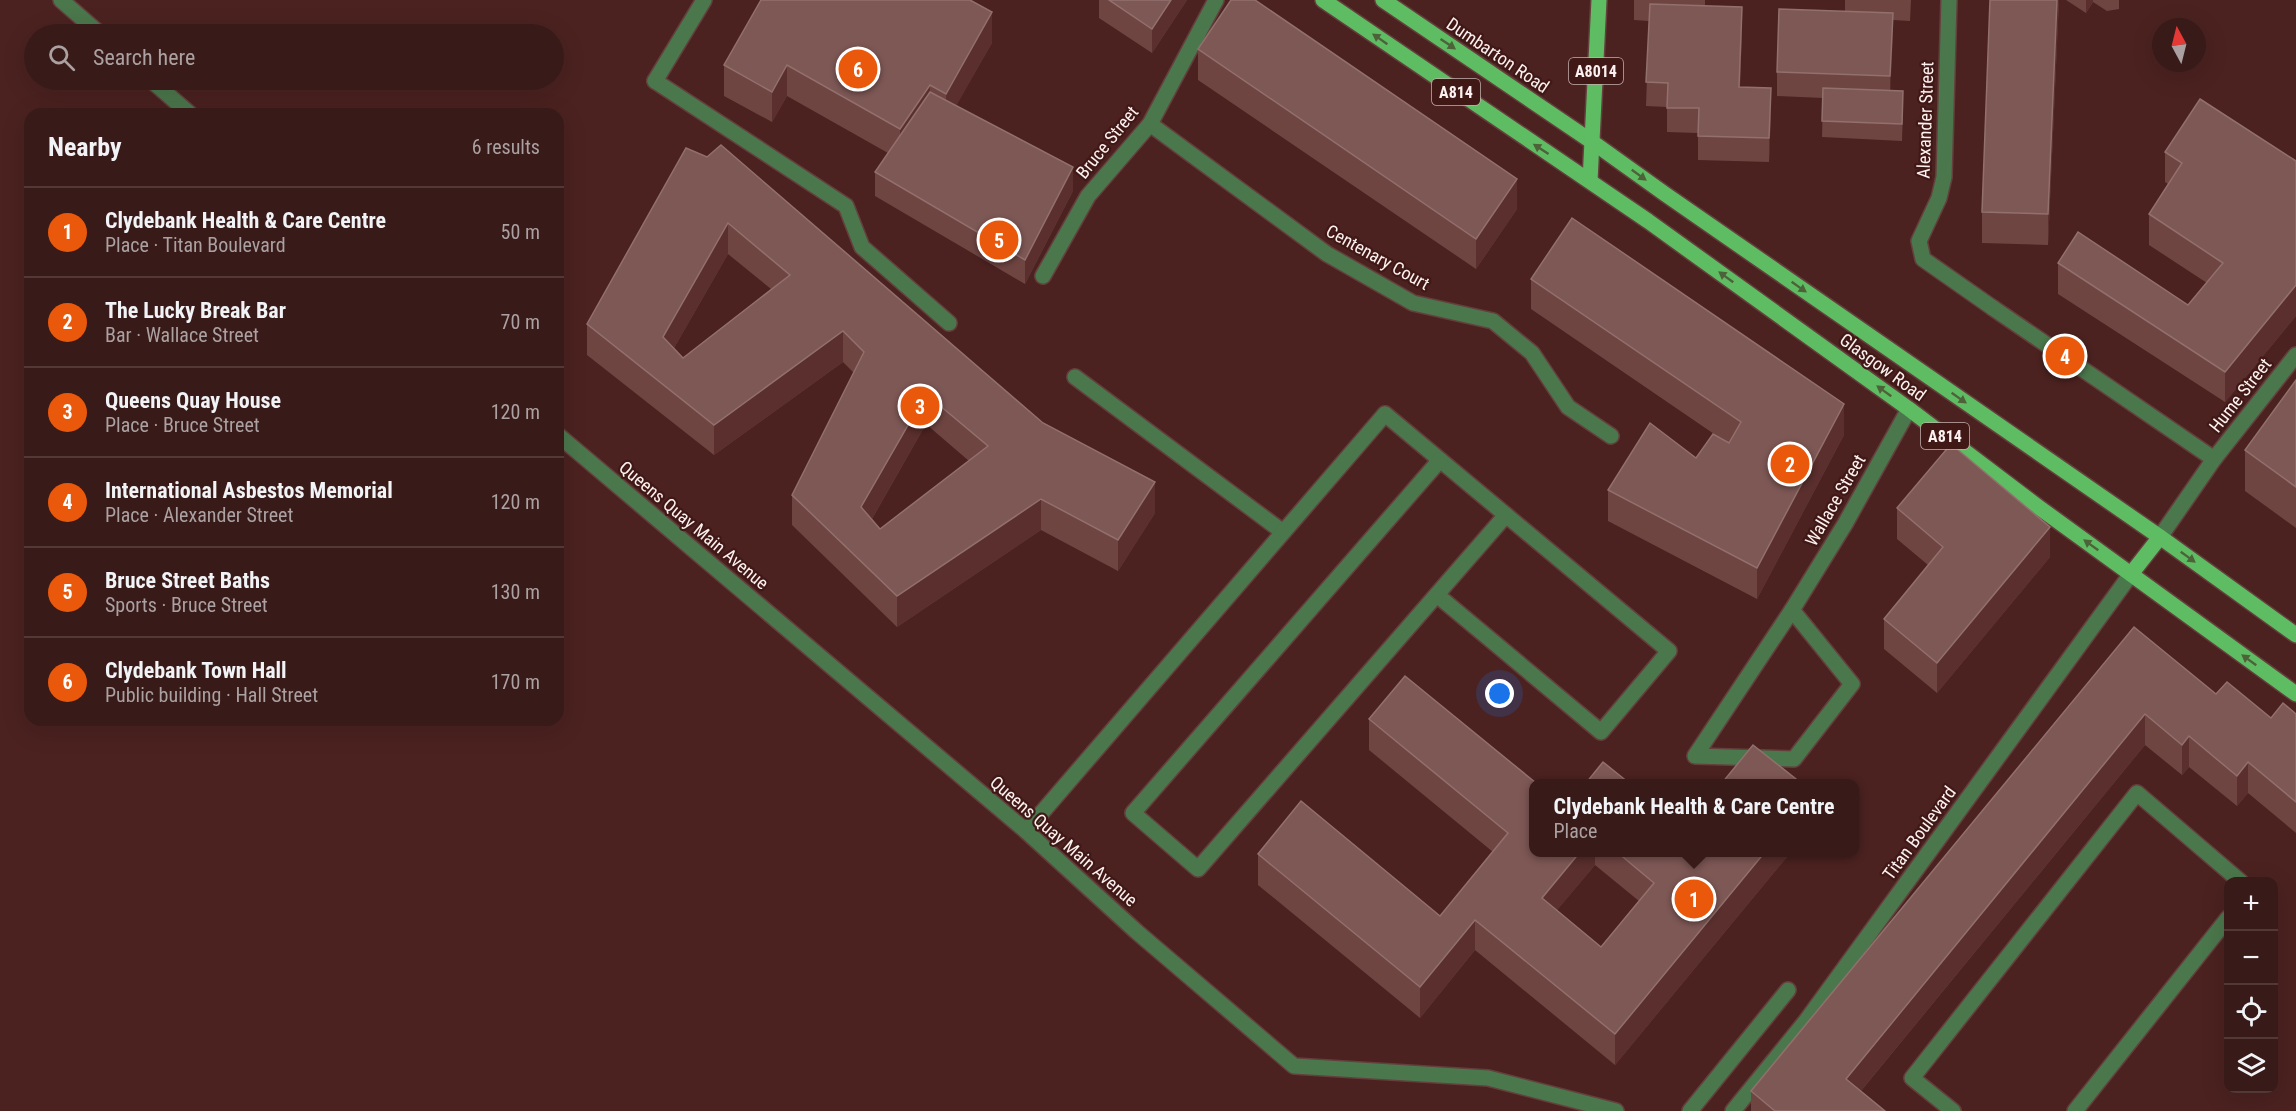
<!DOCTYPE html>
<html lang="en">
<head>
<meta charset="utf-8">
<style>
	:root { --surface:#381a18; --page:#3f2321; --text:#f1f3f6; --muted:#aba1a2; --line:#523837; --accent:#ea580c }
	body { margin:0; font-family:"Roboto Condensed",sans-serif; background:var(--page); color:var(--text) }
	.controls { position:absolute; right:18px; bottom:18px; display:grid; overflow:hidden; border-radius:12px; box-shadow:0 6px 24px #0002 }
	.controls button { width:54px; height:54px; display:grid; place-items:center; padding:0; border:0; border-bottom:2px solid var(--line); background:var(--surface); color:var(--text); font:30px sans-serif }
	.compass { position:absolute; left:2152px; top:18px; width:54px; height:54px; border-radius:50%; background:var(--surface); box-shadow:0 6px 24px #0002; rotate:353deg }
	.you { position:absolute; left:1500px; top:694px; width:21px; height:21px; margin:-15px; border:4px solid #fff; border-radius:50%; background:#1a73e8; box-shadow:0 0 0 9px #1a73e833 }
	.badge { display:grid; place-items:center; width:39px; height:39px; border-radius:50%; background:var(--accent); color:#fff; font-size:20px; font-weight:700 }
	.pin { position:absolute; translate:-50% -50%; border:3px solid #fff; box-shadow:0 2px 6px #0006 }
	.popup { position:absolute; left:1529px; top:779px; width:330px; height:78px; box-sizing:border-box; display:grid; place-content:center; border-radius:12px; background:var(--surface); filter:drop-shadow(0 2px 4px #0005); font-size:20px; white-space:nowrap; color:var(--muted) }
	.popup b { font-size:22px; color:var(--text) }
	.popup::after { content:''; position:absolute; left:50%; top:100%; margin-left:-12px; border:12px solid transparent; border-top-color:var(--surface) }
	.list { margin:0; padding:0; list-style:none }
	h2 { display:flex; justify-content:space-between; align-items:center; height:78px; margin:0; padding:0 24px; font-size:26px }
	h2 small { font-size:20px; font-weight:400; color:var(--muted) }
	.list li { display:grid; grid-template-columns:39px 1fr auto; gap:18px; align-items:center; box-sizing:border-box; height:90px; padding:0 24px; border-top:2px solid var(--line) }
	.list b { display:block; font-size:22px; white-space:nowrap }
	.list p { margin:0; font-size:20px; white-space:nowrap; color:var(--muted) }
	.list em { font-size:20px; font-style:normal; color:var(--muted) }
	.icon { flex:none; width:33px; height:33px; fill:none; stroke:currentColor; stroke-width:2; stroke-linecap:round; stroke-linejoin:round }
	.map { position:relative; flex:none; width:2296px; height:1111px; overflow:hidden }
	.search { position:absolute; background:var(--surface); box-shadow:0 6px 24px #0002; left:24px; top:24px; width:540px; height:66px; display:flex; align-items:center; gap:15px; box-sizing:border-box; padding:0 21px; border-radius:33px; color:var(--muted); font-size:22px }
	.panel { position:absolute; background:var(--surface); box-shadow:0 6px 24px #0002; left:24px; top:108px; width:540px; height:618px; border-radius:18px }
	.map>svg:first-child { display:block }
</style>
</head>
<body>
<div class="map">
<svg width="2296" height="1111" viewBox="0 0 2296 1111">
	<rect width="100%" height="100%" fill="#4b2220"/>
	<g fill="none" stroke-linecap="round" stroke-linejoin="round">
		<defs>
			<g id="service">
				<polyline points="655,81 846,206 862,247 949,323"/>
				<polyline points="1075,377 1283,532"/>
				<polyline points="1385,414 1669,651 1601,732 1437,595"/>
				<polyline points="1440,460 1133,813 1198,869 1506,515"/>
				<polygon points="1792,610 1852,684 1794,759 1695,756"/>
				<polyline points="1690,1111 1788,990"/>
				<polyline points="1953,1111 1912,1078 2137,793 2241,882"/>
				<polyline points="2075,1111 2228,918"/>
			</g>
			<g id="pedestrian">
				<polyline points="1993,308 2214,459"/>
				<polyline points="1733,1111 1806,1021 2131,574"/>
			</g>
			<g id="minor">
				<polyline points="61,0 100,34"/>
				<polyline points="1949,0 1944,177 1939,198 1919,241 1923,259 1993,308"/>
				<polyline points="151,80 190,114"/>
				<polyline points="655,81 704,0"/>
				<polyline points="1150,124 1327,254 1413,303 1493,321 1532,353 1568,407 1611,436"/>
				<polyline points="1043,276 1088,196 1150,124 1216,0"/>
				<polyline points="558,435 1026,831 1137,932 1294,1066 1488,1078 1616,1111"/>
				<polyline points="2160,537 2214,459 2296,355"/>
				<polyline points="1792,610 1845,524 1909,409"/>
				<polyline points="1026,831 1385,414"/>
			</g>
			<g id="primary">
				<polyline points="1323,0 1648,221 1909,409 2037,506 2296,694"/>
				<polyline points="1383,0 1591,141 1665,194 2160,537 2296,635"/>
				<polyline points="1590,181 1599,0"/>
				<polyline points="2131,574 2160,537"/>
			</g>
		</defs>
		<use href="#service" stroke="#643f3d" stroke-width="18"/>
		<use href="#pedestrian" stroke="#643f3d" stroke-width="18"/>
		<use href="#minor" stroke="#643f3d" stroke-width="18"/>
		<use href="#primary" stroke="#643f3d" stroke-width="18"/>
		<use href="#service" stroke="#4b774c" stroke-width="15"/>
		<use href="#pedestrian" stroke="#4b774c" stroke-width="15"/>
		<use href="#minor" stroke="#4b774c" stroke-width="15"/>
		<use href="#primary" stroke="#5ebc63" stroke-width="15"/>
	</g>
	<g fill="#6f4542" fill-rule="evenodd">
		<polygon points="1099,0 1187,0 1152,53 1099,18"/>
		<polygon points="1634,0 1705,0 1705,6 1742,31 1740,87 1771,112 1769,162 1698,160 1698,133 1667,132 1667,107 1646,106 1649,21 1634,20"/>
		<polygon points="1845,0 1911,0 1910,21 1893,20 1890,91 1903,108 1902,141 1822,137 1823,98 1777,96 1777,72 1845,12"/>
		<polygon points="2059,0 2048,245 1982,243 1982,212"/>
		<polygon points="2066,0 2119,0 2119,9 2107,11 2093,2 2086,13"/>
		<polygon points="992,43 956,105 1073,191 1025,284 875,196 875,172 888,153 787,96 772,122 724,96 724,65"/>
		<polygon points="1198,49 1517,209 1476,269 1198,80"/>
		<path d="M686 148 1043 423 1155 513 1118 571 1041 530 897 627 792 525V495L854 373 843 362 714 455 587 355V324ZM728 254 771 289 683 358 674 348ZM926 424 969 461 880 529 872 519Z"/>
		<polygon points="2165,152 2296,161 2296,316 2225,402 2058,294 2058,263 2188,305 2207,283 2149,245 2149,214 2168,184 2165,182"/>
		<polygon points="1531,279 1844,435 1757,599 1608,521 1608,490 1696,458 1717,436 1531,309"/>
		<polygon points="2296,380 2296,528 2245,491 2245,450"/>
		<polygon points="1897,508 2050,557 1937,693 1884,649 1884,619 1928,565 1897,539"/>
		<polygon points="2134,627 2216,694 2271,718 2296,714 2296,833 2248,793 2237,806 2189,767 2182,775 2145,745 1861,1091 1885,1111 1751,1111 1751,1091"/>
		<path d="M1369 719 1533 852H1791L1615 1065 1475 950 1420 1018 1258 885V854L1440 916 1493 852 1369 750ZM1595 865 1639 901 1601 947 1557 910Z"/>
	</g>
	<g fill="#5a2f2d">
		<polygon points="1171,0 1187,0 1152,53 1152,29"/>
		<polygon points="2057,0 2059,0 2048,245 2048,214"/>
		<polygon points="2086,0 2093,0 2093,2 2086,13"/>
		<polygon points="1742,7 1742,31 1739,111 1739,87"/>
		<polygon points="992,12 992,43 946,124 946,94"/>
		<polygon points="1893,13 1893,37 1890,100 1890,76"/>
		<polygon points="787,65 787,96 772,122 772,92"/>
		<polygon points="930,85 930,116 900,160 900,129"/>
		<polygon points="1771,88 1771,112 1769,162 1769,138"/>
		<polygon points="1073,167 1073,191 1025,284 1025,260"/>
		<polygon points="1517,179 1517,209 1476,269 1476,239"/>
		<polygon points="728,223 728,254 663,367 663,337"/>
		<polygon points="2296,285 2296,316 2225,402 2225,372"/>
		<polygon points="843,331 843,362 714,455 714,425"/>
		<polygon points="926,394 926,424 861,538 861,507"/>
		<polygon points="1844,404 1844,435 1757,599 1757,568"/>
		<polygon points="1155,482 1155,513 1118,571 1118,540"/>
		<polygon points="1041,499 1041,530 897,627 897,596"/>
		<polygon points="2050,527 2050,557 1937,693 1937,663"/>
		<polygon points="2145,714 2145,745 1846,1109 1846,1079"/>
		<polygon points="2189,736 2189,767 2182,775 2182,745"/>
		<polygon points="2248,762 2248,793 2237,806 2237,776"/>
		<polygon points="1580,852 1595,852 1595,865 1542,928 1542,898"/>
		<polygon points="1765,852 1791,852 1615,1065 1615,1034"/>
		<polygon points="1475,920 1475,950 1420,1018 1420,987"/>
	</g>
	<g fill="#7e5855" stroke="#92706d" stroke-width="1.5" fill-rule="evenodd">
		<polygon points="761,0 970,0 992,12 946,94 930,85 900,129 787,65 772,92 724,65"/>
		<polygon points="1109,0 1171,0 1152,29"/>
		<polygon points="1231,0 1255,0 1517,179 1476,239 1198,49"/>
		<polygon points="1990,0 2057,0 2048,214 1982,212"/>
		<polygon points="1650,4 1742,7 1739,87 1771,88 1769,138 1698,136 1699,108 1667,108 1668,83 1646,82"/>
		<polygon points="1779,9 1893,13 1890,76 1777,72"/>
		<polygon points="1823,88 1903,91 1902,124 1822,121"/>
		<polygon points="930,92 1073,167 1025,260 875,172"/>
		<polygon points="2200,99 2296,161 2296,285 2225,372 2058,263 2078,232 2188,305 2223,263 2149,214 2182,163 2165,152"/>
		<path d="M721 145 1043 423 1155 482 1118 540 1041 499 897 596 792 495 864 352 843 331 714 425 587 324 686 148 707 157ZM728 223 790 275 683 358 663 337ZM926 394 988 446 880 529 861 507Z"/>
		<polygon points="1572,218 1844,404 1757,568 1608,490 1650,423 1696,458 1713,434 1729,443 1741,422 1531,279"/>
		<polygon points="2296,380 2296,487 2245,450"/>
		<polygon points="1951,444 2050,527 1937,663 1884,619 1943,547 1897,508"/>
		<polygon points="2134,627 2216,694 2227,682 2271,718 2283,703 2296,714 2296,802 2248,762 2237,776 2189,736 2182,745 2145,714 1846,1079 1885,1111 1775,1111 1751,1091"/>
		<polygon points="1405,676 1536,783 1533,783 1533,852 1580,852 1542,898 1601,947 1654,883 1617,852 1765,852 1615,1034 1475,920 1420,987 1258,854 1301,801 1440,916 1508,833 1369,719"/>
		<polygon points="1753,745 1801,783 1722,783"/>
		<polygon points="1603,762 1629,783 1586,783"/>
	</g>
	<defs><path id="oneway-solid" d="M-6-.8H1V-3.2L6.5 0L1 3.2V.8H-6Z" transform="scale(1.5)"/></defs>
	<g fill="#4e6239">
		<use href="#oneway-solid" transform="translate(1380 39) rotate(-145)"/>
		<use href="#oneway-solid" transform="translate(1448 44) rotate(34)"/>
		<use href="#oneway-solid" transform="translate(1541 149) rotate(-147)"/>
		<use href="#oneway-solid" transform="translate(1639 175) rotate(36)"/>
		<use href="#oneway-solid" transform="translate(1726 277) rotate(-144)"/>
		<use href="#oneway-solid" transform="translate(1799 287) rotate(35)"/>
		<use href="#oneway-solid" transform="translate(1884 391) rotate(-144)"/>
		<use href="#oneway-solid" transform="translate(1959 398) rotate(35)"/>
		<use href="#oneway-solid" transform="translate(2091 545) rotate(-144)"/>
		<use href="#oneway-solid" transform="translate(2188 557) rotate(36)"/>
		<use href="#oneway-solid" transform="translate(2249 660) rotate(-144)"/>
	</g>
	<g text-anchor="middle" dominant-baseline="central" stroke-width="4.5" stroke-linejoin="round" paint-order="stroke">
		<g fill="#401816" stroke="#c4b1af" stroke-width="1.5">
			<rect x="1569" y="58" width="54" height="26" rx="4.5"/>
			<rect x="1432" y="79" width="48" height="26" rx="4.5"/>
			<rect x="1921" y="423" width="48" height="26" rx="4.5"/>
		</g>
		<g font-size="16" font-weight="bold" fill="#fdf2f1">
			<text x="1596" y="71">A8014</text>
			<text x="1456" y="92">A814</text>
			<text x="1945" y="436">A814</text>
		</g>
		<g font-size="18" fill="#fdf2f1" stroke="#401816">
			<text transform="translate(1498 55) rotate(34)">Dumbarton Road</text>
			<text transform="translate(1925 120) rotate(-88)">Alexander Street</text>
			<text transform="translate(1107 142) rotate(-51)">Bruce Street</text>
			<text transform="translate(1378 257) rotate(29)">Centenary Court</text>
			<text transform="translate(1883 367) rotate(36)">Glasgow Road</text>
			<text transform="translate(2240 395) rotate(-52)">Hume Street</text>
			<text transform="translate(1835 500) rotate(-60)">Wallace Street</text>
			<text transform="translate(694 525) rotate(40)">Queens Quay Main Avenue</text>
			<text transform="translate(1919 833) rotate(-54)">Titan Boulevard</text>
			<text transform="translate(1064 841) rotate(41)">Queens Quay Main Avenue</text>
		</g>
	</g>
</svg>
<div class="controls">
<button>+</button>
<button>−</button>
<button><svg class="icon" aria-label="locate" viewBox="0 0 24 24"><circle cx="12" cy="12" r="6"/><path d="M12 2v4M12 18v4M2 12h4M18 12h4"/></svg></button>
<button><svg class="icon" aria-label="layers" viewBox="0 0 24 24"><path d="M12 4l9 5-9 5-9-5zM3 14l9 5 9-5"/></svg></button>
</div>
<svg class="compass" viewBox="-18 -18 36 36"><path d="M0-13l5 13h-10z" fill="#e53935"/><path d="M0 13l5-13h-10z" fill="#aba1a2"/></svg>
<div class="you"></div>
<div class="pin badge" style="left:1694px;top:899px">1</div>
<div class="popup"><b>Clydebank Health &amp; Care Centre</b>Place</div>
<div class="pin badge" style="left:1790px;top:464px">2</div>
<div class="pin badge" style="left:920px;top:406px">3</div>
<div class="pin badge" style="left:2065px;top:356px">4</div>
<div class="pin badge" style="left:999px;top:240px">5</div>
<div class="pin badge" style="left:858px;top:69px">6</div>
<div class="search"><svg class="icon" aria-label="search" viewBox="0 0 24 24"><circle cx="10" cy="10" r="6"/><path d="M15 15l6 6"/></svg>Search here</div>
<section class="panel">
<h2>Nearby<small>6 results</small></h2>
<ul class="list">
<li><span class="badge">1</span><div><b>Clydebank Health &amp; Care Centre</b><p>Place · Titan Boulevard</p></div><em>50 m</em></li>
<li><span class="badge">2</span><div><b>The Lucky Break Bar</b><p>Bar · Wallace Street</p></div><em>70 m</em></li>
<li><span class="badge">3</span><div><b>Queens Quay House</b><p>Place · Bruce Street</p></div><em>120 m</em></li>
<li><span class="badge">4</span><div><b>International Asbestos Memorial</b><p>Place · Alexander Street</p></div><em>120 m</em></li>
<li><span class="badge">5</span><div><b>Bruce Street Baths</b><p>Sports · Bruce Street</p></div><em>130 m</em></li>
<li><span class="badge">6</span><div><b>Clydebank Town Hall</b><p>Public building · Hall Street</p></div><em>170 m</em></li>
</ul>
</section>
</div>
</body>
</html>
